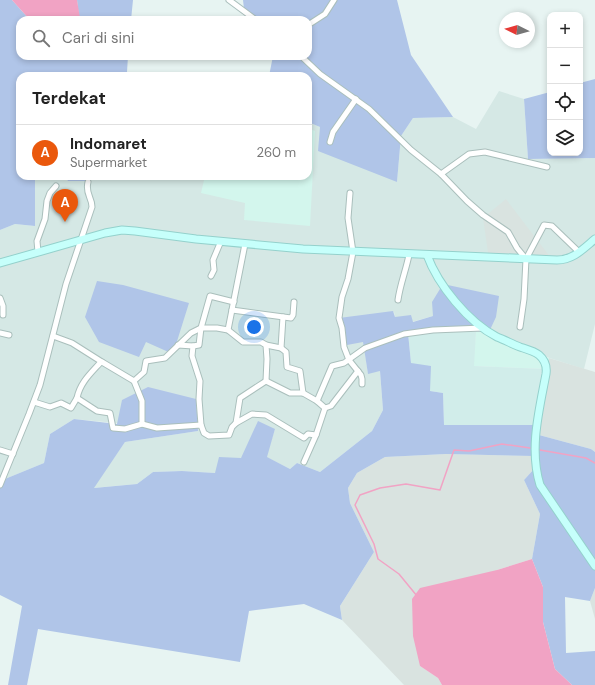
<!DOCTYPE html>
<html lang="id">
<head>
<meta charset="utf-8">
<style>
	:root { --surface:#fff; --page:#f6f6f6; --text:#222; --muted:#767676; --line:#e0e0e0; --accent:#ea580c }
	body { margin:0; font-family:"DM Sans",sans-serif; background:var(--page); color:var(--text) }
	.controls { position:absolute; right:12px; top:12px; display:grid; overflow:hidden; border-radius:8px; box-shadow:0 2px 6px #0003 }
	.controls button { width:36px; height:36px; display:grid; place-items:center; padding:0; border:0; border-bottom:1px solid var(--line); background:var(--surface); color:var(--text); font:20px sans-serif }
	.compass { position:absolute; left:499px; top:12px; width:36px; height:36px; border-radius:50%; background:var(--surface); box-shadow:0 2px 6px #0003; rotate:275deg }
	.you { position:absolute; left:254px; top:327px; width:14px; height:14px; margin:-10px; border:3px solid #fff; border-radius:50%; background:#1a73e8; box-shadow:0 0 0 6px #1a73e833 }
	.badge { display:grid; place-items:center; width:26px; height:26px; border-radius:50%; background:var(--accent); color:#fff; font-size:13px; font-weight:700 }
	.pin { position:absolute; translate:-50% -33px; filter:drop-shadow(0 1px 2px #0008) }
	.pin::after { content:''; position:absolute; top:21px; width:14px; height:12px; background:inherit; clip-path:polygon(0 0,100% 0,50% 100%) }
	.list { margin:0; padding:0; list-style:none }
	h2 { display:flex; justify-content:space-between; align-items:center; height:52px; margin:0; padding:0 16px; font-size:17px }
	h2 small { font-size:13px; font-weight:400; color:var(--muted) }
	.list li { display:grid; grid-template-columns:26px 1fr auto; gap:12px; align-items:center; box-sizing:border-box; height:56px; padding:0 16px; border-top:1px solid var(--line) }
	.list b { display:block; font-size:15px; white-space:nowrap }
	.list p { margin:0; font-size:13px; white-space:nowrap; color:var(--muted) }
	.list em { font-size:13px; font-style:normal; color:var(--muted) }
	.icon { flex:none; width:22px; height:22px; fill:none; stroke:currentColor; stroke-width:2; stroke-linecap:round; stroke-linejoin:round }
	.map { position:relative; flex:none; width:595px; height:685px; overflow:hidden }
	.search { position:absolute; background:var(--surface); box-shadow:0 2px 6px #0003; left:16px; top:16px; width:296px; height:44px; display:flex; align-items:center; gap:10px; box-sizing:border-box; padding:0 14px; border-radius:12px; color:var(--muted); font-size:15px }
	.panel { position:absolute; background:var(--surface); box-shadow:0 2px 6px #0003; left:16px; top:72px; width:296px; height:108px; border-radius:12px }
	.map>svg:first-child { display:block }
</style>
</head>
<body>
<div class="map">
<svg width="595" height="685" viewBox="0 0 595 685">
	<rect width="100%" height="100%" fill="#e7f4f2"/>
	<polygon fill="#d5e8e5" points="499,91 524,99 528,159 595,158 595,324 584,369 509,345 489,332 433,316 412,322 395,317 394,312 363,341 368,373 380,371 383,410 372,431 320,472 297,463 290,469 266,457 275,429 241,458 215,473 182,471 153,472 137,484 93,488 125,442 198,431 74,419 50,434 44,463 0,481 0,230 15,224 35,226 35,176 64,176 68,181 84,181 85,176 308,176 308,122 320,127 397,182 401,136 413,118 453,117 476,129"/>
	<g fill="#d3f6ed">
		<polygon points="308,128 315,131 310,226 244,220 245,203 201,193 205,176 308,176"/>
		<polygon points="476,332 489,332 509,345 549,358 548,369 473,366"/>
	</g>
	<g fill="#d9e3e0">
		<polygon points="506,199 554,262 489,259 483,218"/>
		<polygon points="549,358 595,372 595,452 591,449 539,435"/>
		<polygon points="446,454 533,456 534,469 524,480 540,514 532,559 497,570 420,666 438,678 442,685 404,685 342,620 340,606 374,552 350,503 348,488 357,473 385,457"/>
		<polygon points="595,588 595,619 590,601"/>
	</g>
	<polygon fill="#d1edea" points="433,329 476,332 474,366 548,369 540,425 444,425 443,393 430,391 411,363 408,333"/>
	<g fill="#b0c5e8">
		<polygon points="0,0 12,0 30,20 20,20 20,56 128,56 127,72 141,76 20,76 20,176 35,176 35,226 15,224 0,230"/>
		<polygon points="77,0 133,0 131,20 74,20 79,18"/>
		<polygon points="243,0 397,0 411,55 453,117 413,118 401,136 397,182 318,151 320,127 308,122 308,76 269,76 273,56 308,56 308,20 259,20 244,9"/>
		<polygon points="595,79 595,158 528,159 524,99 550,92 550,153 580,153 580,83"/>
		<polygon points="64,176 85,176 85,181 68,181"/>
		<polygon points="97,281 123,285 189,303 173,354 146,342 139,357 99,342 85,317"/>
		<polygon points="443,284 499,296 496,317 489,332 433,329 408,333 411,363 431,366 430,391 443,393 444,425 540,425 539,435 591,449 595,452 595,588 590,601 565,597 566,653 595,651 595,685 572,685 555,669 543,622 543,587 532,559 540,514 524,480 534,469 533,456 446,454 385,457 357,473 348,488 350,503 374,552 340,606 342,620 304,604 249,611 240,662 38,629 27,685 8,685 22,606 0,595 0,481 44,463 50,434 74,419 117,424 122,400 148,387 196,399 198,431 125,442 94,488 137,484 153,472 182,471 215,473 219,457 241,458 258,421 275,429 267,457 290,469 297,463 320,472 372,431 383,410 380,371 368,374 363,342 347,345 339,318 393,311 395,317 411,315 413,322 433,316 432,302"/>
	</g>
	<g fill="#f1a3c4">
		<polygon points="12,0 77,0 80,18 74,20 30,20"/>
		<polygon points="532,559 543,587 543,622 555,669 572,685 442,685 438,678 420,666 413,636 412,599 420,588 497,570"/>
	</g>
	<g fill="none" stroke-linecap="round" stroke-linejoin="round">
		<g stroke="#f1a3c4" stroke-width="1.5">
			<polyline points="540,450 586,458 595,463"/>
			<polyline points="417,596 399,574 378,559 374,544 355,505 360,495 380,488 406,484 440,490 454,450 469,451 502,444 530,448"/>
		</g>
		<defs>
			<g id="street">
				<polyline points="229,0 256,20"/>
				<polyline points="308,25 325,14 334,0"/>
				<polyline points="301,56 320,74 369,109 411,150 441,174 467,201 483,215 508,232 517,248 526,259"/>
				<polyline points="330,142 333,132 356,99"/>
				<polyline points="441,174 469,154 485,152 547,167"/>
				<polyline points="350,193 348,218 353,252 348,279 342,297 339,318 342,328 344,347 349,360 361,375 362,379 362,384"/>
				<polyline points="38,252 37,241 45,219 47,201 50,193 56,186"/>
				<polyline points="211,276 214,270 213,260 221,241"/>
				<polyline points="0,298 3,306 3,315"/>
				<path d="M398 300C400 285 406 270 409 255"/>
				<polyline points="232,310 291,318 293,315 294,302"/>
				<polyline points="520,327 524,299 526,259 544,225 552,226 579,252"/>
				<polyline points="228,330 245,244"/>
				<polyline points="0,333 9,335"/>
				<polyline points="53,336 72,343 102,362"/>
				<polyline points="178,345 193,346 199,345 201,328 210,296 234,302"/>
				<polyline points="266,345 281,348 286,352 287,367 300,371 303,393"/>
				<polyline points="193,346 192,356 200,381 199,399 201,425"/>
				<polyline points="281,348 283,317"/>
				<polyline points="134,381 142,401 142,424"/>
				<path d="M77 398C80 383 90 374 100 363L102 362 134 381 144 372 146 361 165 358 191 333 201 328H217L228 330 243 342H261L266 345 267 359 266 381"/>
				<polyline points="317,401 325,408 331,406 358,371"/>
				<polyline points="34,402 50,407 61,403 71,408 77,398 97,411 110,413 113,428 125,429 142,424 157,428 201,425 204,433 209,436 229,435 232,427 236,423 240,398 266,381 290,393 303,393 317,401 332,366 344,363 365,348 404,334 433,330 483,328"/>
				<polyline points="236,423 252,414 266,415 304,438 308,434 316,435 325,408"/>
				<polyline points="0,450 13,454"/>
				<polyline points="304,462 316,435"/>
				<path d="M0 485 29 414 40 385 66 284 92 207C92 197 85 194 88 182"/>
			</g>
			<g id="secondary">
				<path d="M427 255C438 285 468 322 497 337 505 340 512 344 520 347 526 349 534 351 539 355 545 360 547 367 546 374 539 411 529 449 540 485L595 566"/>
				<path d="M0 263 105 233 122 230 135 231 196 239 303 249 557 260C573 260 583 249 595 239"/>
			</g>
		</defs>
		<use href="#street" stroke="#aabfbc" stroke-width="7"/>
		<use href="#secondary" stroke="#94d1cc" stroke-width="9"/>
		<use href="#street" stroke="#fff" stroke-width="5"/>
		<use href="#secondary" stroke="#c6fffb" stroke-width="7"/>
	</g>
</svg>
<div class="controls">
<button>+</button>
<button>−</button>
<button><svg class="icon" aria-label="locate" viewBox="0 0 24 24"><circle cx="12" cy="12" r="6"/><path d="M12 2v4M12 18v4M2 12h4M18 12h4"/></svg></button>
<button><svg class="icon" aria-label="layers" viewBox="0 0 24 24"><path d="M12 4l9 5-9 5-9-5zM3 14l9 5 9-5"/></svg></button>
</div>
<svg class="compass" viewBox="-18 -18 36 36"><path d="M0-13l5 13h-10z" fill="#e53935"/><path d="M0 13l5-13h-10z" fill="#767676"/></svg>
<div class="you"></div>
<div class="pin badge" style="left:65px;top:222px">A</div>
<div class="search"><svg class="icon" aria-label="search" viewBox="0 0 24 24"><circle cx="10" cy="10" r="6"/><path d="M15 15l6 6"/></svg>Cari di sini</div>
<section class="panel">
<h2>Terdekat<small></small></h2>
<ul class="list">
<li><span class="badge">A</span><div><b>Indomaret</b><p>Supermarket</p></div><em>260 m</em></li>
</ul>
</section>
</div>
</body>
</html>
